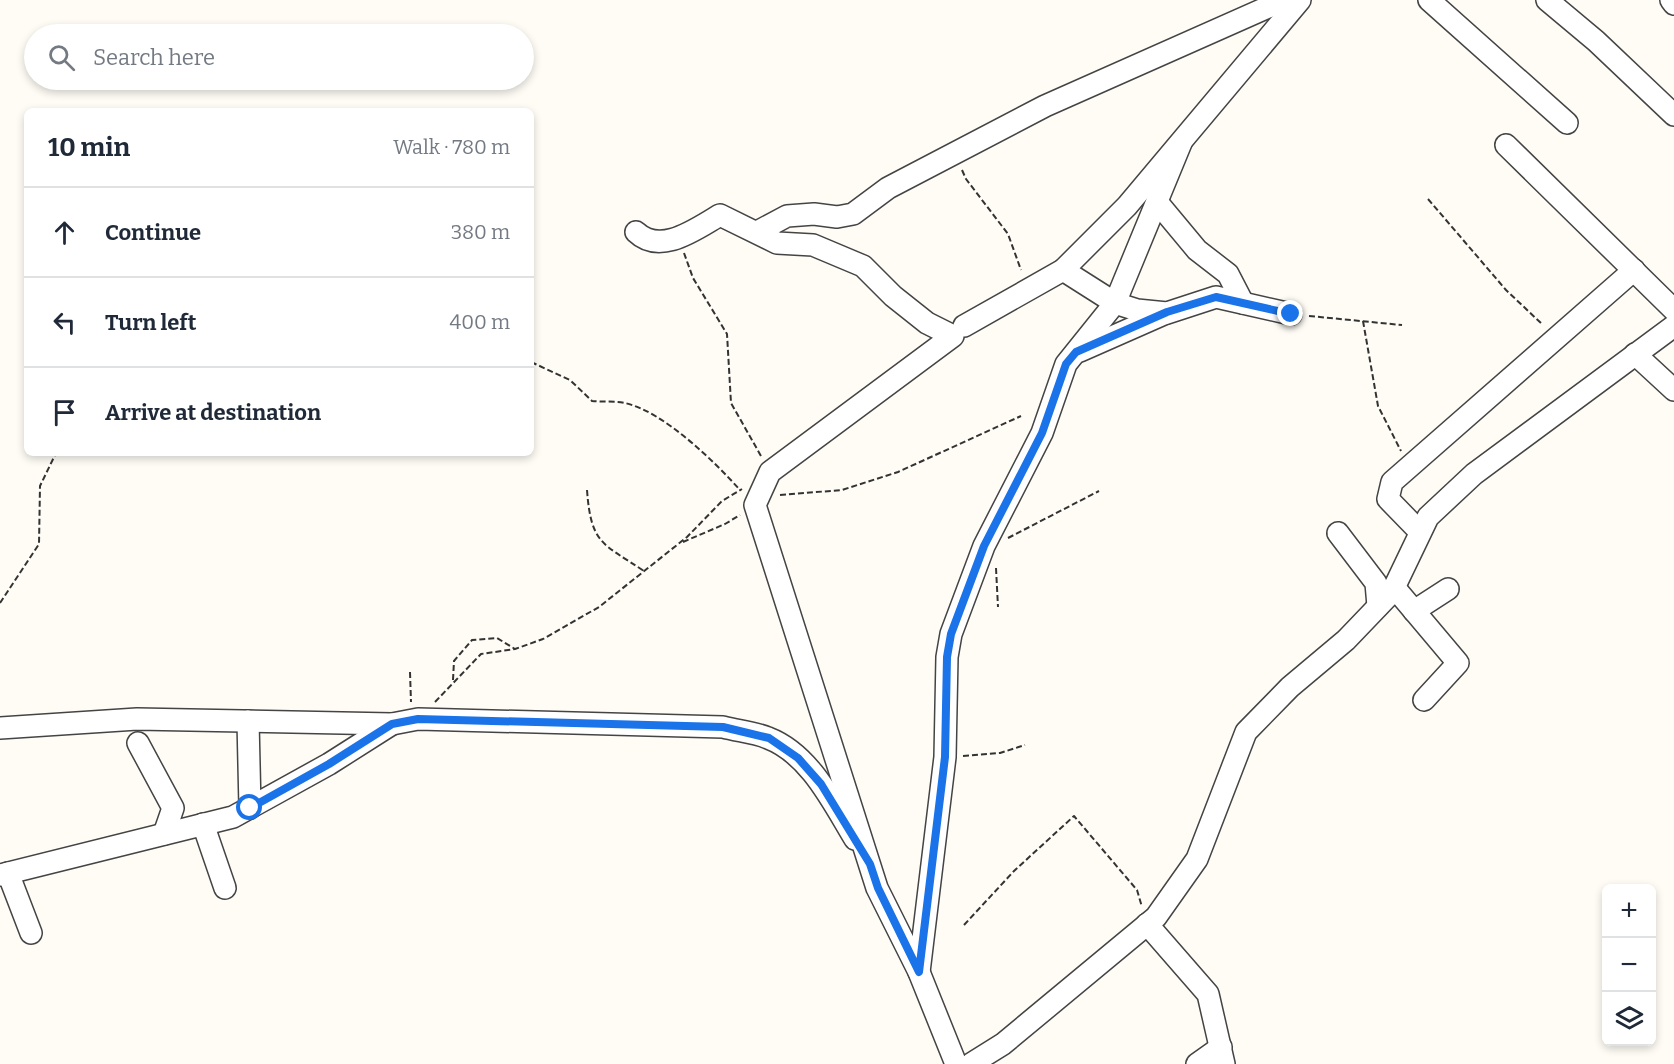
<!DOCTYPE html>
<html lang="en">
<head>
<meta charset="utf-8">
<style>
	:root { --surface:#fff; --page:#f6f6f7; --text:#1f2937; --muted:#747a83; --line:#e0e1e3 }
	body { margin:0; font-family:Bitter,serif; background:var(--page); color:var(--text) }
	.controls { position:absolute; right:18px; bottom:18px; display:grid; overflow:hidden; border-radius:9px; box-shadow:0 3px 9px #0003 }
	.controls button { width:54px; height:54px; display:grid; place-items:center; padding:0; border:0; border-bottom:2px solid var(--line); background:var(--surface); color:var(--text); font:30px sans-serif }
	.stop { position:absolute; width:18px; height:18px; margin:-14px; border:4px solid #1a73e8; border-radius:50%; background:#fff }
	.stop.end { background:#1a73e8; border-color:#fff; box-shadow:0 2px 6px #0008 }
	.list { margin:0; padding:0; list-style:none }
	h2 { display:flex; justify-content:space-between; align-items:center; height:78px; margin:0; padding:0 24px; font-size:26px }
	h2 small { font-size:20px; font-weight:400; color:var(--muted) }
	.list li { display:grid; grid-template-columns:39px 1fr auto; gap:18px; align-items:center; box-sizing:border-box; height:90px; padding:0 24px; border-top:2px solid var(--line) }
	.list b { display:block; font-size:22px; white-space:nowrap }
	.list em { font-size:20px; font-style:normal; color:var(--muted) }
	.icon { flex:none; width:33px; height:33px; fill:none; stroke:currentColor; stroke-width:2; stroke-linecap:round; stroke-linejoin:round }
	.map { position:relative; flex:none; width:1674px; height:1064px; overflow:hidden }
	.search { position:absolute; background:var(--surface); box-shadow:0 3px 9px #0003; left:24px; top:24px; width:510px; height:66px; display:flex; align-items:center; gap:15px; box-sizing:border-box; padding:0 21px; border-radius:33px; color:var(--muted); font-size:22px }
	.panel { position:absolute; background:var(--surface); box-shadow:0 3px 9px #0003; left:24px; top:108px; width:510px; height:348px; border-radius:9px }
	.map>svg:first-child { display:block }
</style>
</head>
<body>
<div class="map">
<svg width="1674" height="1064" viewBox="0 0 1674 1064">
	<rect width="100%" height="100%" fill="#fefcf5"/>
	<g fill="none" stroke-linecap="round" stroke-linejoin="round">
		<defs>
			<g id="minor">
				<polyline points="1429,0 1567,123"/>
				<polyline points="1547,0 1596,41 1674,115"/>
				<polyline points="1671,0 1674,4"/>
				<polyline points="1506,145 1674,310"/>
				<polyline points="1157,202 1197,250 1228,274 1243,303"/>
				<path d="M636 232C661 256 697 228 720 215L777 243 813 245 863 266 893 296 927 323 953 336 770 472 755 505 877 888 919 972 956 1064"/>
				<polyline points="757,232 787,216 814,214 837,217 853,214 888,188 1045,106 1284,0"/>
				<polyline points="1063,270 1115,303 1137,310 1167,313 1216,297 1291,314"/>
				<polyline points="964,326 1063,270 1127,206 1300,0"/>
				<polyline points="1080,351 1164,314"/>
				<polyline points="1635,354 1674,390"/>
				<polyline points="1420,532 1388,499 1392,482 1634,270"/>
				<polyline points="1338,533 1376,583 1378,606"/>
				<polyline points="1394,587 1458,663 1424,700"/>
				<polyline points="1414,611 1448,589"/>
				<polyline points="248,721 250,808"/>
				<path d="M0 728 137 719 392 724 418 719 723 727C737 731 754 732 768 738 810 754 833 803 855 839"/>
				<polyline points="138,743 173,808 164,834"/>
				<polyline points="203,824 225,888"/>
				<polyline points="8,873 31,933"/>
				<polyline points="0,875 233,817 329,764 392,724"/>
				<polyline points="1147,924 1208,994 1224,1064"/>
				<polyline points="919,972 945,757 947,657 951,634 984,546 1042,433 1066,364 1115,303 1181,143"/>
				<polyline points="971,1064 1003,1044 1156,917 1197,859 1246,732 1290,687 1346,640 1392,592 1428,517 1474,474 1674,326"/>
				<polyline points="1197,1064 1221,1047"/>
			</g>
		</defs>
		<use href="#minor" stroke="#444" stroke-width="24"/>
		<g stroke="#333" stroke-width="2" stroke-dasharray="6 3" stroke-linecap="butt">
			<polyline points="962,170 966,179 1008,234 1021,270"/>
			<polyline points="1428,199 1506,290 1543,325"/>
			<polyline points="684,253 693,278 727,334 731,403 761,456"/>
			<polyline points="1309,316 1402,325"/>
			<polyline points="1363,321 1378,406 1401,451"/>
			<path d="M531 362 570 380 592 401C603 402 615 401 625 403 664 412 714 461 740 490"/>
			<path d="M587 490C591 544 602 543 644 571"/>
			<polyline points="780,495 842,490 898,472 1021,416"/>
			<polyline points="1008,538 1099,491"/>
			<polyline points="683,542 725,524 740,515"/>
			<polyline points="996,568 998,607"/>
			<polyline points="0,603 39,544 40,486 56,453"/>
			<polyline points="410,672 411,702"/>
			<polyline points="453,680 454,661 472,640 497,638 515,649"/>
			<polyline points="435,702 481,654 515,649 543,639 599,607 687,537 722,501 742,489"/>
			<polyline points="963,756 1000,753 1025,745"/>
			<polyline points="964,925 1014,871 1074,816 1137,890 1142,907"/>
		</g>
		<use href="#minor" stroke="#fff" stroke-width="21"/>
	</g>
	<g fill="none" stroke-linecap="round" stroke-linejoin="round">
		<polyline stroke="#1a73e8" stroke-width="8" points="250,808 329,764 392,724 418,719 723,727 769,738 798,758 821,784 870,864 878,888 919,972 945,757 947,657 951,634 984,546 1042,433 1066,364 1076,352 1167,312 1216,297 1291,314"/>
	</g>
</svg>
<div class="controls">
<button>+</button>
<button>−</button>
<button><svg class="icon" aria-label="layers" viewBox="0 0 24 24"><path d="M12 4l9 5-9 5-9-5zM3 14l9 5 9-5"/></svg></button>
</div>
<div class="stop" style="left:250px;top:808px"></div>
<div class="stop end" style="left:1291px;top:314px"></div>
<div class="search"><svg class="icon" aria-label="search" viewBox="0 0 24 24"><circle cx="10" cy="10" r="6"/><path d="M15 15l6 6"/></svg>Search here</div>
<section class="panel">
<h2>10 min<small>Walk · 780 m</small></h2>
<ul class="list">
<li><svg class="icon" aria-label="ahead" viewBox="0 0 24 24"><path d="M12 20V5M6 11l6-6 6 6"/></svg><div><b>Continue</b></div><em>380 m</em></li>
<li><svg class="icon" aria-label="left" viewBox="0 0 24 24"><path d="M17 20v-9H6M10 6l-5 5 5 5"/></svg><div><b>Turn left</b></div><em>400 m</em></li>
<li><svg class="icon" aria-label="arrive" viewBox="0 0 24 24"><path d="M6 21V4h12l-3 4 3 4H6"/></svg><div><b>Arrive at destination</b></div></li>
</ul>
</section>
</div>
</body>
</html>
